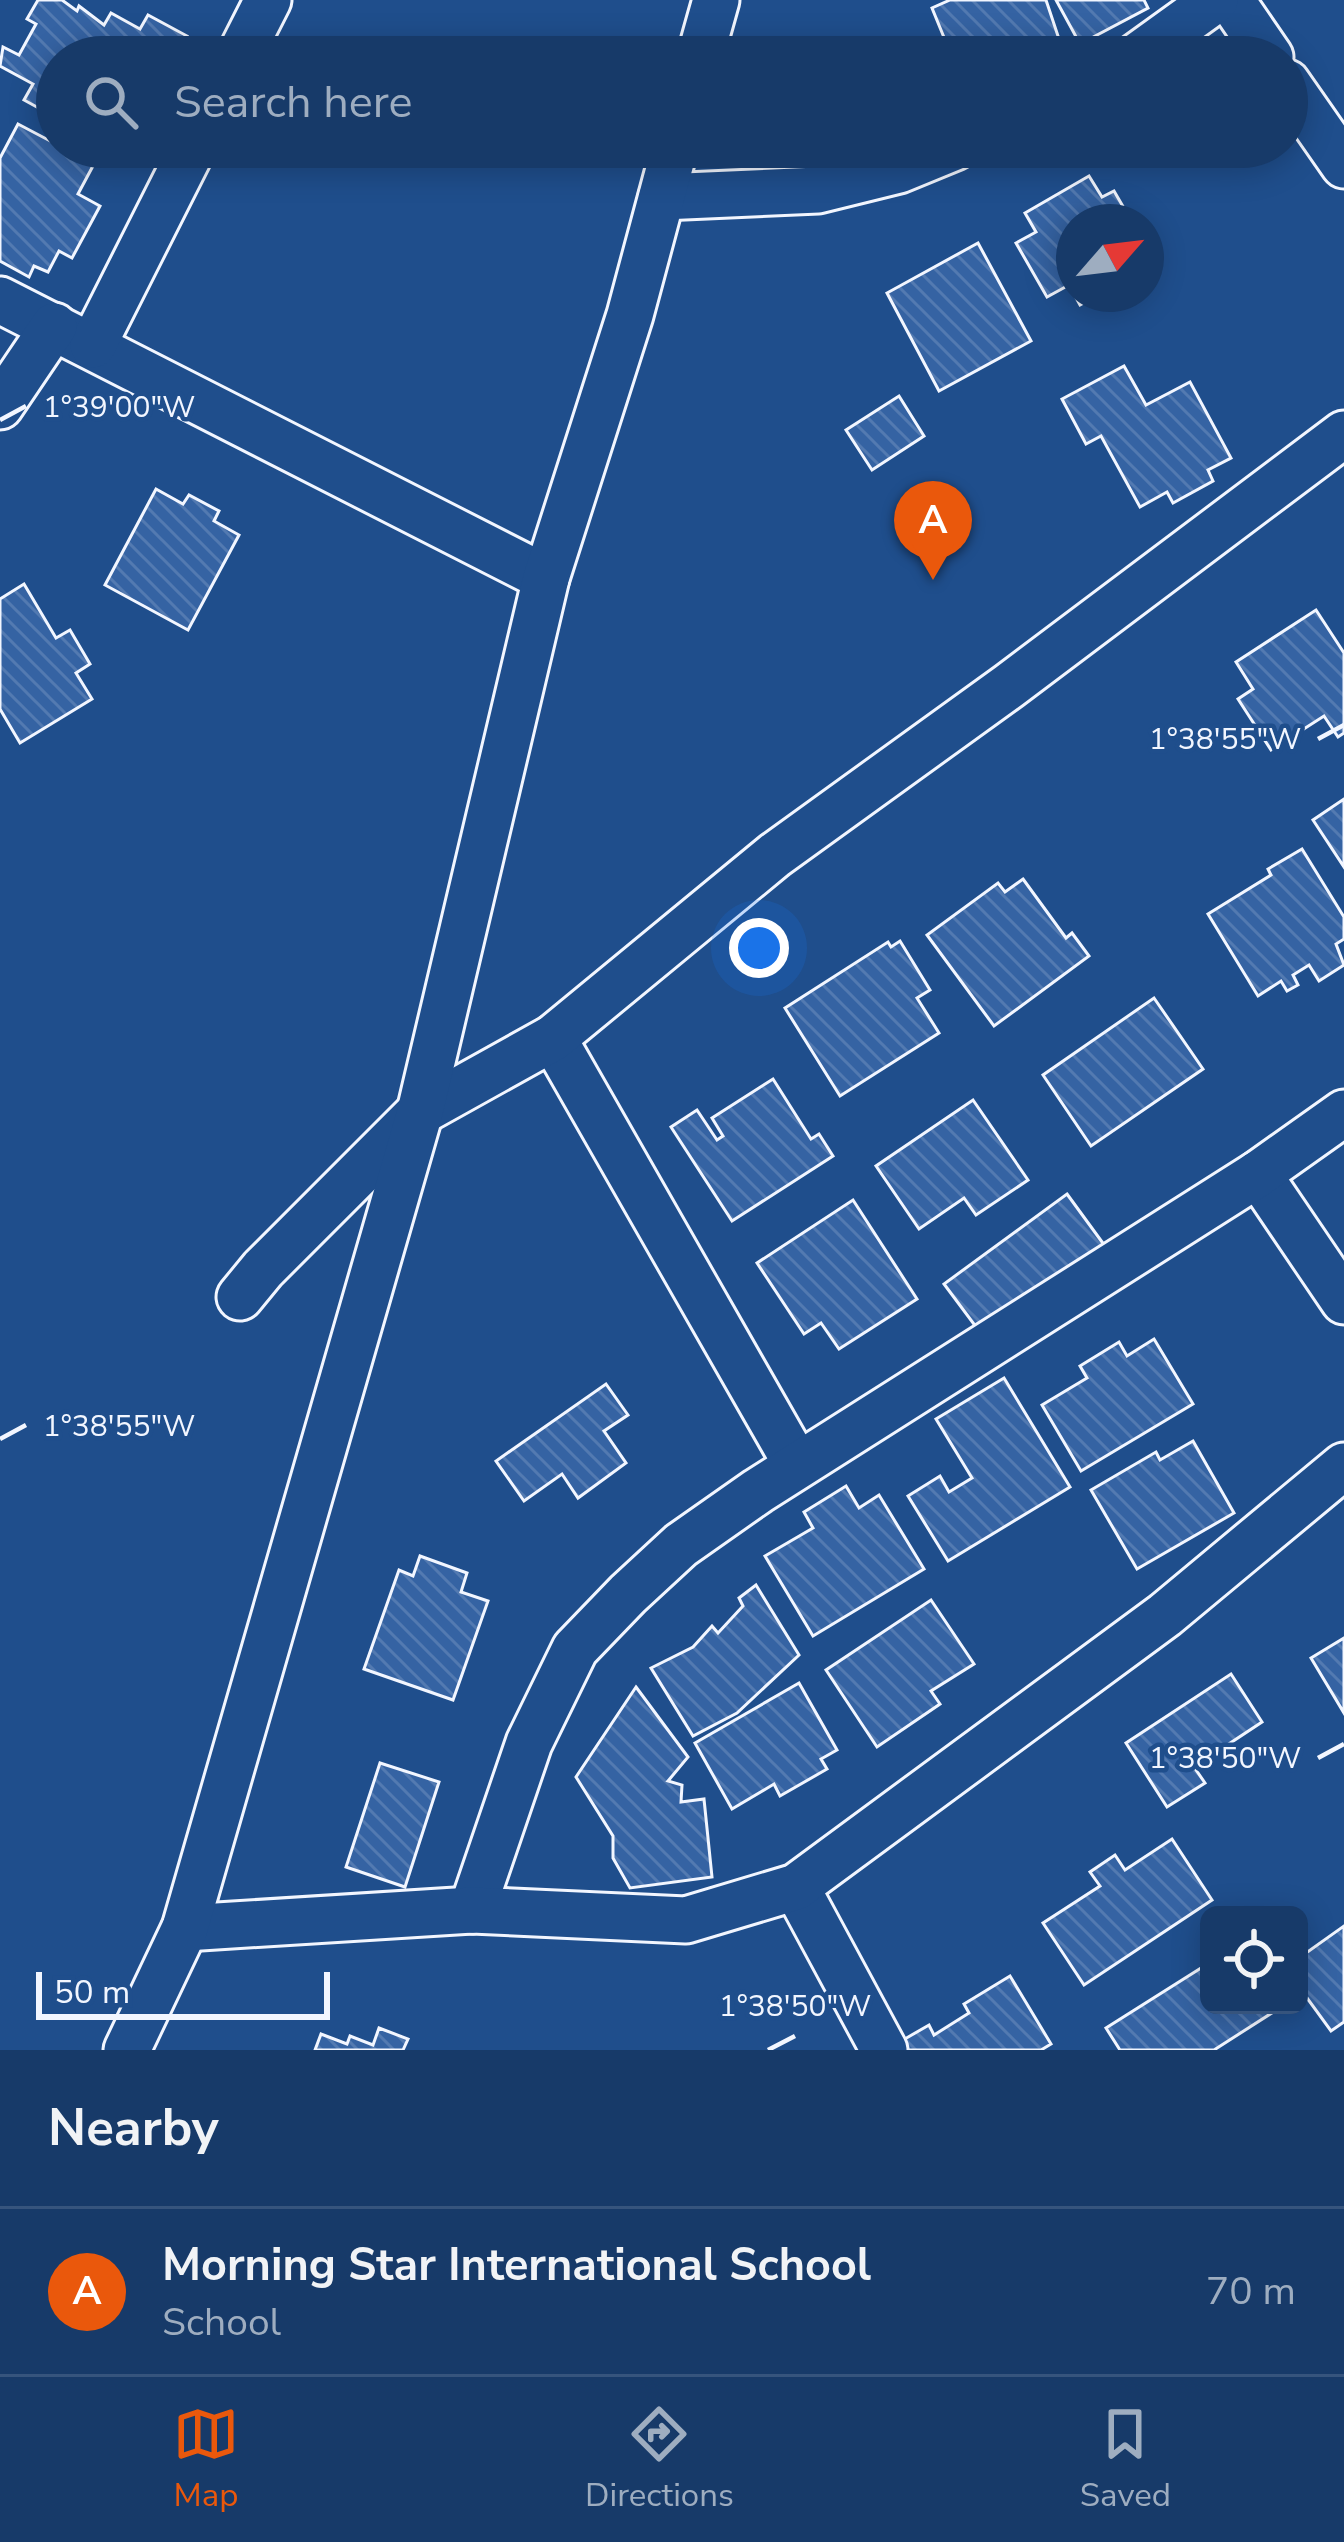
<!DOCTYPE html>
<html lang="en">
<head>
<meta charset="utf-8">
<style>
	:root { --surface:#173a69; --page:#244571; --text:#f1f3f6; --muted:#9eadc0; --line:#36547d; --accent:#ea580c }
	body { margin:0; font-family:"Nunito Sans",sans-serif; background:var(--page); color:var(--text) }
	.controls { position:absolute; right:36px; bottom:36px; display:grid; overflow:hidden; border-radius:18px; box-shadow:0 6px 30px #0003 }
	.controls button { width:108px; height:108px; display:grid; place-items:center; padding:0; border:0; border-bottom:3px solid var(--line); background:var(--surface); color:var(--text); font:60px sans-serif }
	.compass { position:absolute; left:1056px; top:204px; width:108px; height:108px; border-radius:50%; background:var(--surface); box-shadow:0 6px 30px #0003; rotate:62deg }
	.scale { position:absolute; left:36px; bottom:30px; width:294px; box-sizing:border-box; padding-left:12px; border:6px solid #f2f6ff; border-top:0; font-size:33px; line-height:42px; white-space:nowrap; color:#f2f6ff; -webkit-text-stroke:9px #1f4e8c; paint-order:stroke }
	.you { position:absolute; left:759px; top:948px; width:42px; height:42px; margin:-30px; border:9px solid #fff; border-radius:50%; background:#1a73e8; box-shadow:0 0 0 18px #1a73e833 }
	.badge { display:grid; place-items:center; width:78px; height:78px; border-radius:50%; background:var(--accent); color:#fff; font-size:39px; font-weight:700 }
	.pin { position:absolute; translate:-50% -99px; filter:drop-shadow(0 3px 6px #0008) }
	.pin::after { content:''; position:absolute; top:63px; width:42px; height:36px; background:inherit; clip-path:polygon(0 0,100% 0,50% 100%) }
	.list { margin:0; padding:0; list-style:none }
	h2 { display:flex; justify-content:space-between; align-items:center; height:156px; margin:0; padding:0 48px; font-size:51px }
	h2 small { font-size:39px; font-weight:400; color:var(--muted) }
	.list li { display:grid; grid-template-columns:78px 1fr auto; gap:36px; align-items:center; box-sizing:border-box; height:168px; padding:0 48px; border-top:3px solid var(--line) }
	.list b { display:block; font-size:45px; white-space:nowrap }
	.list p { margin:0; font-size:39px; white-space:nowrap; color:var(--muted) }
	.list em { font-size:39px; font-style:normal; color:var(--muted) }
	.icon { flex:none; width:66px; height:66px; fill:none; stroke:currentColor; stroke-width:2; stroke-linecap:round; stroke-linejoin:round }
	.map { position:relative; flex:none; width:1344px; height:2050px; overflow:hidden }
	.search { position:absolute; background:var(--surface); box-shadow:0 6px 30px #0003; left:36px; right:36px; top:36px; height:132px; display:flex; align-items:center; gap:30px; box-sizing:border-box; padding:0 42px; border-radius:66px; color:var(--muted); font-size:45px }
	.sheet { height:324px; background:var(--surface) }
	nav { display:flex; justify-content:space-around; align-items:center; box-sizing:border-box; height:168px; border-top:3px solid var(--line); background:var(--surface); font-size:33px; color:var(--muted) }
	nav a { display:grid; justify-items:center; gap:6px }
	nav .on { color:var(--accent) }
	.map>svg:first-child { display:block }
</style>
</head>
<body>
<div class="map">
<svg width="1344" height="2050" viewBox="0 0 1344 2050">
	<defs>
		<pattern id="building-back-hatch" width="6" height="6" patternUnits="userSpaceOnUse" patternTransform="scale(3)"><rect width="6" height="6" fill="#3563a3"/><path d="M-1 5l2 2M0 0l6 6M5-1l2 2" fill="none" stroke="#537ab1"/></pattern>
	</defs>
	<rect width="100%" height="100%" fill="#1f4e8c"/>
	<g fill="url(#building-back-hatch)" stroke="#f2f6ff" stroke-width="3">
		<polygon points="38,0 62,0 77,11 79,6 104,25 111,13 140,29 148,15 187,36 176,57 57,57 57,118 24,100 33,84 0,66 3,47 19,55 36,24 27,19"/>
		<polygon points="950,0 1046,0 1065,57 952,57 932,8"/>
		<polygon points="1056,0 1144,0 1148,8 1080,44"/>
		<polygon points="18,124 94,164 78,194 100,206 72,258 59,251 48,272 34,266 29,277 0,261 0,158"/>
		<polygon points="1089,176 1102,197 1114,191 1132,222 1074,222 1074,294 1100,294 1080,305 1069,285 1047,297 1016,243 1036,232 1025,213"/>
		<polygon points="978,243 1031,341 939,391 887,293"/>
		<polygon points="1124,366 1146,405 1190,382 1231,458 1208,470 1213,481 1173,503 1167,492 1140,507 1101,436 1086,444 1062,399"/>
		<polygon points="899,396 924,436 872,470 846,430"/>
		<polygon points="156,489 183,504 189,495 219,511 214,521 239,535 188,630 105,585"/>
		<polygon points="24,584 56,638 70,630 90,664 76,673 92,699 20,743 0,709 0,599"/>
		<polygon points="1316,610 1344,653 1344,733 1338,737 1324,716 1271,750 1238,699 1253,689 1236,662"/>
		<polygon points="1344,799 1344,867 1313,820"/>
		<polygon points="1302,849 1344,917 1344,939 1336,944 1344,965 1319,981 1309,965 1293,975 1298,985 1287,991 1281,981 1258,996 1208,914 1271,875 1268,869"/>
		<polygon points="1023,879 1066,938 1072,933 1089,956 994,1026 927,935 998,883 1005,892"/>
		<polygon points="900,941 930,990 917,998 939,1033 840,1096 785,1008 888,942 891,947"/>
		<polygon points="1154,998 1203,1069 1091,1146 1043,1075"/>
		<polygon points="773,1079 811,1139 819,1134 833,1156 732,1221 671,1127 697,1110 717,1140 723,1136 712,1118"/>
		<polygon points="973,1100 1028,1180 976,1215 964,1198 919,1229 876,1166"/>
		<polygon points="1067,1194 1105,1246 982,1335 944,1284"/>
		<polygon points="853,1200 917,1299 839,1349 821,1323 804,1334 757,1263"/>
		<polygon points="1154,1339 1193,1404 1081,1471 1042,1405 1087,1378 1080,1366 1119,1342 1127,1356"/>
		<polygon points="1004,1378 1070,1487 948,1561 908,1496 940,1476 949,1492 972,1478 936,1419"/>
		<polygon points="606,1384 628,1415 604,1431 626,1463 578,1498 562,1474 524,1501 496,1461"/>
		<polygon points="1193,1441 1234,1513 1137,1569 1091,1490 1156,1452 1160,1460"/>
		<polygon points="846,1486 859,1508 879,1495 924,1569 813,1636 765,1556 813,1528 804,1512"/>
		<polygon points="420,1556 467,1573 461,1592 488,1601 453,1700 364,1669 399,1570 413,1576"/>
		<polygon points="756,1585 799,1655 737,1713 693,1736 651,1668 693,1647 712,1626 718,1633 743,1606 739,1598"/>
		<polygon points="931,1600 974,1664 931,1691 940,1704 877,1747 826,1670"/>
		<polygon points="1344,1638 1344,1713 1311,1658"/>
		<polygon points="1231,1674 1262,1722 1194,1767 1205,1783 1167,1807 1126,1743"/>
		<polygon points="799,1683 837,1750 821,1759 827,1769 780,1796 774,1784 732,1809 695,1743"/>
		<polygon points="636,1687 688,1757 668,1781 682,1785 681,1802 704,1799 712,1877 630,1888 613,1858 613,1836 576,1777"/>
		<polygon points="380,1763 439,1782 405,1887 346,1867"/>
		<polygon points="1172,1839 1212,1900 1084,1985 1043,1923 1100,1886 1090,1872 1115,1855 1125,1870"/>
		<polygon points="1344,1926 1344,2022 1331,2031 1299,1987 1299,1958"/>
		<polygon points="1209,1963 1209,2005 1275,2005 1278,2009 1214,2050 1120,2050 1106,2028"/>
		<polygon points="1010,1976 1051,2044 1041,2050 908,2050 903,2040 929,2025 934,2035 969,2013 964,2004"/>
		<polygon points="379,2028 408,2039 403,2050 315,2050 321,2034 347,2044 350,2036 373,2045"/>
	</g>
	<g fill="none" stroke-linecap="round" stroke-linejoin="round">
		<defs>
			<g id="minor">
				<polyline points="1231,0 1270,57"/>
				<polyline points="239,57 268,0"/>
				<polyline points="700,57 716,0"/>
				<polyline points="1136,57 1215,0"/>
				<polyline points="1287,83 1344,165"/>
				<polyline points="662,197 818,190 899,170 955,147"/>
				<polyline points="0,300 546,578"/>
				<polyline points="93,345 193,147"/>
				<polyline points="0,406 54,326"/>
				<polyline points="553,1038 797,1465"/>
				<polyline points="1258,1174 1344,1301"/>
				<polyline points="240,1297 263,1269 420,1112 553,1038 775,855 1009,686 1344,434"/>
				<polyline points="796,1887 884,2050"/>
				<polyline points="472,1910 529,1743 575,1649 628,1594 681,1545 758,1491 1258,1174 1344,1113"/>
				<polyline points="185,1928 472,1910 686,1920 796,1887 1165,1615 1344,1466"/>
				<polyline points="127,2050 185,1928 420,1112 546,578 630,315 675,147"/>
			</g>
		</defs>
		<use href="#minor" stroke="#f2f6ff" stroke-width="51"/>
		<use href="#minor" stroke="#1f4e8c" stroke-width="45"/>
	</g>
	<path fill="none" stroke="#f2f6ff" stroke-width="4.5" d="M0 420 26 406M1318 739 1344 725M0 1439 26 1425M1318 1758 1344 1744M768 2050 795 2036"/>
	<g font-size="30" text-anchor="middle" fill="#f2f6ff" stroke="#1f4e8c" stroke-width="9" stroke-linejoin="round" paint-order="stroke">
		<text x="119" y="417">1°39'00"W</text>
		<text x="1225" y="749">1°38'55"W</text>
		<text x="119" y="1436">1°38'55"W</text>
		<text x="1225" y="1768">1°38'50"W</text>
		<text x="795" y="2016">1°38'50"W</text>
	</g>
</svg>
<div class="controls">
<button><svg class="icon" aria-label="locate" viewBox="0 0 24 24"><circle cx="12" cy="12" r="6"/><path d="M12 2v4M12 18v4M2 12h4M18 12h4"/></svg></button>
</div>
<svg class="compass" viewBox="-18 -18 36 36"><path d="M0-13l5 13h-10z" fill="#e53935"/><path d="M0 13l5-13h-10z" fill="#9eadc0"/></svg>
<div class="scale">50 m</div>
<div class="you"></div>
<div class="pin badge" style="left:933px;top:580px">A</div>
<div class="search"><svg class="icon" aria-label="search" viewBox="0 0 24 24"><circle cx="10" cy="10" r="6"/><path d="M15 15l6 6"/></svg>Search here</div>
</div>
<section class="sheet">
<h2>Nearby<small></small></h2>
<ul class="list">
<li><span class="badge">A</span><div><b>Morning Star International School</b><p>School</p></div><em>70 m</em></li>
</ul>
</section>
<nav>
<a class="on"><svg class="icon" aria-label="map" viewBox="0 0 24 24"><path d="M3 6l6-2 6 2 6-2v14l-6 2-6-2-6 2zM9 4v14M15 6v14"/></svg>Map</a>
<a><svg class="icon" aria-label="directions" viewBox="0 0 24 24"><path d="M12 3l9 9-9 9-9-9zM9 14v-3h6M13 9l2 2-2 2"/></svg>Directions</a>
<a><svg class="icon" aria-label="saved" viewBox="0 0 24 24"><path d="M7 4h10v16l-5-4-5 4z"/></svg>Saved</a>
</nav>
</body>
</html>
